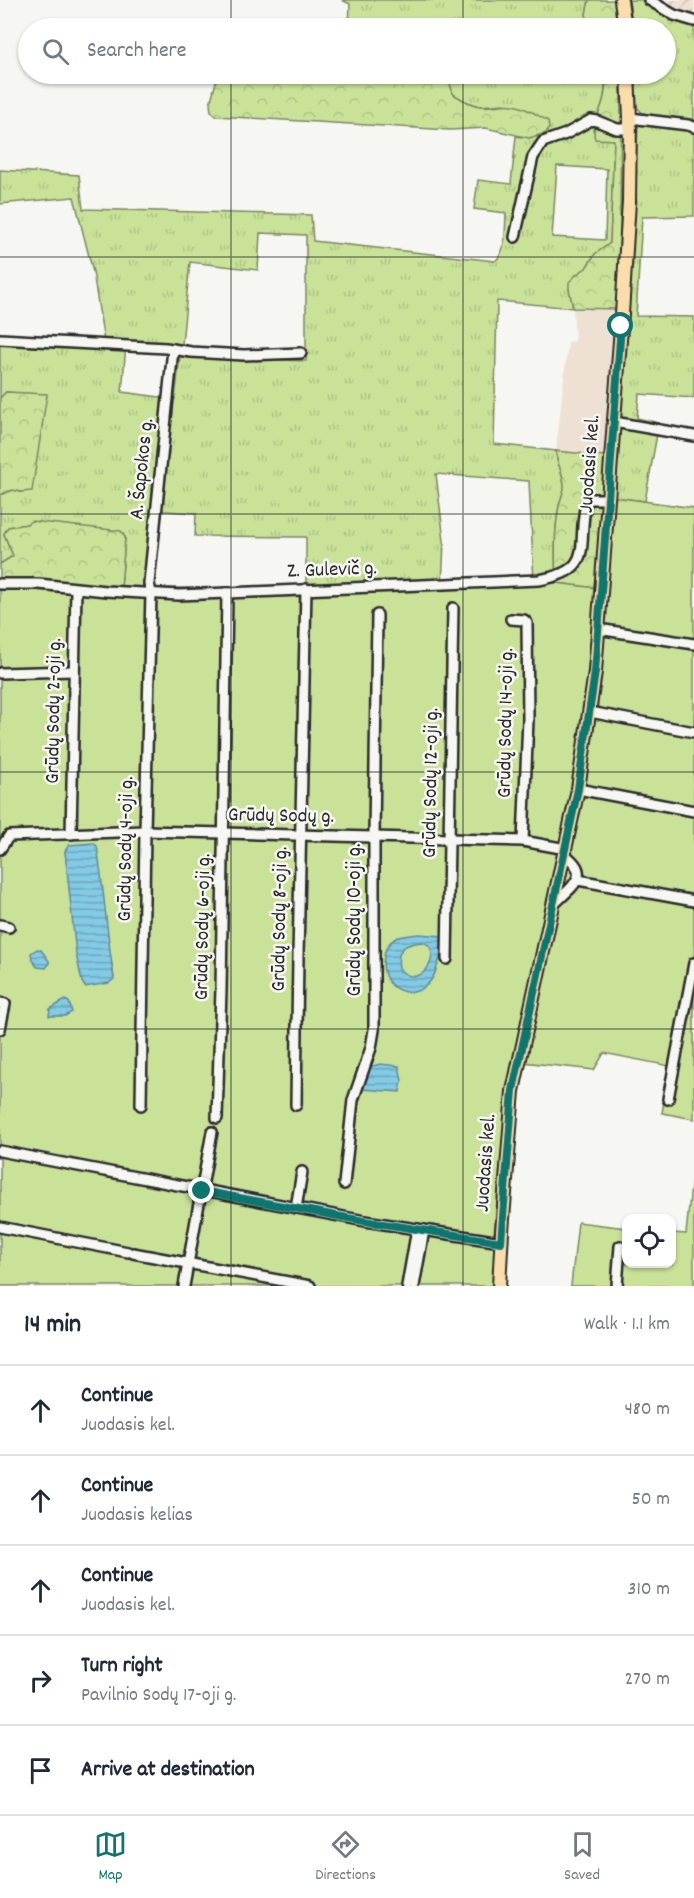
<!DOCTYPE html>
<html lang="en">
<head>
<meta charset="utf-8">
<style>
	:root { --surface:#fff; --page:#f6f6f7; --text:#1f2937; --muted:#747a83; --line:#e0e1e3; --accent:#0f766e }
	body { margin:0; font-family:Dekko,sans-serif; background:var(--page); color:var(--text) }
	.controls { position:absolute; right:18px; bottom:18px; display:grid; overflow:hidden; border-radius:12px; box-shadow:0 2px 4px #0004 }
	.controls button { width:54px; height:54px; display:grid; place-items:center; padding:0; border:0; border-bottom:2px solid var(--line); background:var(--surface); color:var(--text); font:30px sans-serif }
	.stop { position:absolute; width:18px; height:18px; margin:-14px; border:4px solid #0f766e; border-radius:50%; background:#fff }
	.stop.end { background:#0f766e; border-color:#fff; box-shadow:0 2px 6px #0008 }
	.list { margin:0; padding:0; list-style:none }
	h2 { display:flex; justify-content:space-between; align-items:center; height:78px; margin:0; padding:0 24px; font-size:26px }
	h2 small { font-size:20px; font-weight:400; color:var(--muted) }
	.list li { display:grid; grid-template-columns:39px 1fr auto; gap:18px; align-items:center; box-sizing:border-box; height:90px; padding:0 24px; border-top:2px solid var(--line) }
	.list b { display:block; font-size:22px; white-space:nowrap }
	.list p { margin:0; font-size:20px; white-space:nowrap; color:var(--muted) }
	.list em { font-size:20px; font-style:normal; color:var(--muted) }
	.icon { flex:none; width:33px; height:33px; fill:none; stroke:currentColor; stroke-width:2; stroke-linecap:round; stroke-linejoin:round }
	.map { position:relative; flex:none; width:694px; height:1286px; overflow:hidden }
	.search { position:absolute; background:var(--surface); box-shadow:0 2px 4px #0004; left:18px; right:18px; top:18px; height:66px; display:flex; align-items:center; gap:15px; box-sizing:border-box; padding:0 21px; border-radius:33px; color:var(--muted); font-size:22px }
	.sheet { height:528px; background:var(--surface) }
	nav { display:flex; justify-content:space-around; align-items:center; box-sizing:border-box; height:84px; border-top:2px solid var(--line); background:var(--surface); font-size:16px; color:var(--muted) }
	nav a { display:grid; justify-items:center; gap:3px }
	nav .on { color:var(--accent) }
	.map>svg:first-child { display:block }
</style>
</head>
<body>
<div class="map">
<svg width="694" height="1286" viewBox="0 0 694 1286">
	<defs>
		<pattern id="industrial-furrows" width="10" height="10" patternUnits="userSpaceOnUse" patternTransform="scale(1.5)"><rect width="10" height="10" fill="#eee0d3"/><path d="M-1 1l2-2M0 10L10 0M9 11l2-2" fill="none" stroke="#ccc0b5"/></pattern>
		<pattern id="grass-tufts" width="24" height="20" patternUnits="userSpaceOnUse" patternTransform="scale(1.5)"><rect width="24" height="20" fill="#c9e298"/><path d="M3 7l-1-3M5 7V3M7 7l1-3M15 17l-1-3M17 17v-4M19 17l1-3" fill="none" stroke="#adc283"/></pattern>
		<pattern id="forest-crowns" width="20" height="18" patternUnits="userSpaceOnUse" patternTransform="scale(1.5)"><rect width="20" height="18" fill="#c9e298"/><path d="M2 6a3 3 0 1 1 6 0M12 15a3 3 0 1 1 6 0" fill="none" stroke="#adc283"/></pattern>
		<pattern id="water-rules" width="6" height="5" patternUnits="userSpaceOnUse" patternTransform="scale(1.5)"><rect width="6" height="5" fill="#83cae5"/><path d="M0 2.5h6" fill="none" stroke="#6ba4ba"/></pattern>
	</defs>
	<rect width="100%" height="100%" fill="#f6f6f2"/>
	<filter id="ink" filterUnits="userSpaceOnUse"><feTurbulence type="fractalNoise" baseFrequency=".0167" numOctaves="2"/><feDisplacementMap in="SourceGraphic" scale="12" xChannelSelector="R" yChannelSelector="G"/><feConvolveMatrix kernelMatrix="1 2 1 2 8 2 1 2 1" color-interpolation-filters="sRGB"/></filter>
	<g filter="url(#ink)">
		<polygon fill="#eee0d3" points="573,308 617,309 605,456 556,451 568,342 575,341"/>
		<polygon fill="url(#industrial-furrows)" points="656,0 694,0 694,16 682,14 667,7"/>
		<g fill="url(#grass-tufts)" stroke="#7a8662" stroke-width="1.5" fill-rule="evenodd">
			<polygon points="342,0 589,0 586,14 590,28 349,28 350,4"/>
			<polygon points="629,0 656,0 667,7 682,14 694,16 694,123 642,113 637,107 635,74 666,74 666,28 633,28"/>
			<path d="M447 74H604C608 94 600 111 593 130L614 140 610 244 595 254 586 268 576 275 569 289 573 308 497 301 494 444 556 451C556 464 565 475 564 488 563 494 560 500 559 506 554 531 555 558 556 583H534L529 481 436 474 444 541 442 586 306 588V537L195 536 196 513 152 510 143 587 121 588 125 537 28 524 8 527 4 534 13 556 0 564V495L13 490 21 492 46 395 6 392 0 398V344L105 348 93 272 74 197 0 204V170L79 175 83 209 311 215 313 241 495 261C507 253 505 226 506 213L474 209 478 180 511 184 516 136C528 138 542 140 549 128L504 104 480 106 465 101 453 94ZM557 166 607 169 605 240 552 237ZM260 233 306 235V361L180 356 175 399 122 392 126 344H182L190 262 258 270Z"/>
			<polygon points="645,121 694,131 694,216 642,217 636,316 694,317 694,398 639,394 637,418 659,423 645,501 614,497 630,284 638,126"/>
		</g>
		<g fill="url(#forest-crowns)" stroke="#7a8662" stroke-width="1.5">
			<polygon points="589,0 614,0 617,28 590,28 586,14"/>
			<path d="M218 74H447L453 94C461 99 470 105 480 106 491 108 502 103 513 105 526 107 537 115 548 121L549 128 546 133 529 138 486 128 450 130 216 116 211 111 210 104Z"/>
			<path d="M604 74H621L620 229 617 309 573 308 569 289V282L576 275 586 268 595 254 610 243 614 140 595 139C591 124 601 112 604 97 606 89 606 82 604 74Z"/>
			<polygon points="6,392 47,394 32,491 21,492 13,490 0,495 0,398"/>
			<path d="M556 451 605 456 596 588 556 583C555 558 554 531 559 506 560 500 563 494 564 488 565 475 556 464 556 451Z"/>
			<polygon points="31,521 121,531 125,537 121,588 0,582 0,564 13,556 4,534 8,527 27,524"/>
		</g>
		<g fill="#c9e298" stroke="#7a8662" stroke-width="1.5" fill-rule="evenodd">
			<polygon points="614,497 694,508 694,1119 662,1113 670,1066 604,1053 594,1070 523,1062 583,795 593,735"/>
			<path d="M0 582 121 588H306L556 583 596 588 582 727 572 791 507 1095 494 1233V1286H0ZM65 851 108 941 114 978 71 899Z"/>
			<polygon points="694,1158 694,1286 571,1286 578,1222 626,1228 626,1264 672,1264 672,1233 686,1234"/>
		</g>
		<g fill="url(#water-rules)" stroke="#608a9b" stroke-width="1.5" fill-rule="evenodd">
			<path d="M93 843 97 846C104 890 107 935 114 979L109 983 85 987 82 982 76 954 65 851 69 845Z"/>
			<path d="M419 934 443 936C445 947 440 957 437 967 426 1008 376 995 384 956 385 948 389 942 396 938 403 935 412 935 419 934ZM422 942C445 946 424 994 399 969 396 949 403 944 422 942Z"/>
			<polygon points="37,949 41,950 49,961 49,964 46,968 37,967 32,959 31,953"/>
			<polygon points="65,1000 69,1002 72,1012 65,1016 49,1016 50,1009"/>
			<polygon points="380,1064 399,1066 402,1081 400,1092 362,1089 362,1086 369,1067"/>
		</g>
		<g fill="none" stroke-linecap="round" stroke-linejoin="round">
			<defs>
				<g id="minor">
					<polyline points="649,0 674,15 694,21"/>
					<polyline points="630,118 688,125 694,127"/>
					<polyline points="515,237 533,157 543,142 566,134 591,120 597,121 617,129 630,129"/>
					<polyline points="0,339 166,348 191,352 244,355 301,353"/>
					<polyline points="614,422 694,436"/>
					<path d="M0 584H38L106 591 179 595 539 580C597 570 576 545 586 504L589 499H607"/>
					<polyline points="511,619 524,620 527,623 528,719 523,841"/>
					<polyline points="598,629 694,644"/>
					<polyline points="0,673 74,671"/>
					<polyline points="590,712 694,732"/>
					<polyline points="578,789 694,811"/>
					<polyline points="71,834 76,589"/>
					<polyline points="0,849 9,836 145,831 523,841 566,849"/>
					<polyline points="578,880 694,901"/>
					<path d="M554 904C571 887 593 875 565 855"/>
					<polyline points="0,925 9,927"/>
					<polyline points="447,959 453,608"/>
					<polyline points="0,1003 5,1004 0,1029"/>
					<polyline points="668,1099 694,963"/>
					<polyline points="141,1105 145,831 151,593 149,583 173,349"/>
					<polyline points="296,1105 298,956 306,589"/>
					<polyline points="217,1118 221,989 227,593"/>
					<polyline points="0,1151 365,1221 501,1242"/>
					<polyline points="344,1184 353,1100 371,1048 374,1030 374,836 377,615"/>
					<polyline points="296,1208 302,1172"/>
					<polyline points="0,1227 128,1252"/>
					<polyline points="133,1253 310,1286"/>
					<polyline points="184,1286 212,1132"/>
					<polyline points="407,1286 417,1229"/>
					<polyline points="414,1286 424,1230"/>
					<polyline points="617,1286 620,1246"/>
				</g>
				<g id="major">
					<polyline points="621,0 625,28"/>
					<polyline points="499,1286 502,1232 513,1091 578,789 595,672 622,314 629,201 630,118 628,74"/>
				</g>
			</defs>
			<use href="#minor" stroke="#2b2b2b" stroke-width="14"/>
			<use href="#major" stroke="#2b2b2b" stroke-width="16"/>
			<use href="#minor" stroke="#f6f6f2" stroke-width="9"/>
			<use href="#major" stroke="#faddab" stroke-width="12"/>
		</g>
	</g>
	<g fill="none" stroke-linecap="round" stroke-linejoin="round" filter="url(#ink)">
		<polyline stroke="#0f766e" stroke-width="8" points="202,1191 364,1221 501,1242 513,1090 578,789 595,672 621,326"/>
	</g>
	<path fill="none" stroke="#2b2b2b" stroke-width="1.5" stroke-opacity="0.55" d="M231 0V28M463 0V28M231 74V1286M463 74V1286M0 257H694M0 514H694M0 772H694M0 1029H694"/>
	<g text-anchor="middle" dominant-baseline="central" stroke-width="5" stroke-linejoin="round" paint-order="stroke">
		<g font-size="21" fill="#2b2b2b" stroke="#f6f6f2">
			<text transform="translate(591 464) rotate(-86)">Juodasis kel.</text>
			<text transform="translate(143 469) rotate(-84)">A. Šapokos g.</text>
			<text transform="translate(332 571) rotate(-2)">Z. Gulevič g.</text>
			<text transform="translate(55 711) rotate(-89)">Grūdų Sodų 2-oji g.</text>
			<text transform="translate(507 723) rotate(-89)">Grūdų Sodų 14-oji g.</text>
			<text transform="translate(432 783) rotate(-89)">Grūdų Sodų 12-oji g.</text>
			<text transform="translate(281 817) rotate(1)">Grūdų Sodų g.</text>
			<text transform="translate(127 849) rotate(-89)">Grūdų Sodų 4-oji g.</text>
			<text transform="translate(281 919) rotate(-89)">Grūdų Sodų 8-oji g.</text>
			<text transform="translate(356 920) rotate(-90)">Grūdų Sodų 10-oji g.</text>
			<text transform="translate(204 927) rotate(-89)">Grūdų Sodų 6-oji g.</text>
			<text transform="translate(487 1163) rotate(-86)">Juodasis kel.</text>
		</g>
	</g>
</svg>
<div class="controls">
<button><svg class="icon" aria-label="locate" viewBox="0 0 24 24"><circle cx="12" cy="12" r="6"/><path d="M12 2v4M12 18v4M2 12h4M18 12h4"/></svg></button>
</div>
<div class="stop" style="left:621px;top:326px"></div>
<div class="stop end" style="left:202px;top:1191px"></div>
<div class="search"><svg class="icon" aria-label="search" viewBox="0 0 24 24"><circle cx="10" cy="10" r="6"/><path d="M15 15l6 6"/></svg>Search here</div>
</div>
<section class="sheet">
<h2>14 min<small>Walk · 1.1 km</small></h2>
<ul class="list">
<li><svg class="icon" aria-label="ahead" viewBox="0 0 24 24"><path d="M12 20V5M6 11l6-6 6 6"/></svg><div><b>Continue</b><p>Juodasis kel.</p></div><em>480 m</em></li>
<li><svg class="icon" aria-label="ahead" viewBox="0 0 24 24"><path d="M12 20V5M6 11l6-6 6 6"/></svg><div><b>Continue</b><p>Juodasis kelias</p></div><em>50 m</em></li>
<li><svg class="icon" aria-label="ahead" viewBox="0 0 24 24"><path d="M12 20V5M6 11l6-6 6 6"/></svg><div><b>Continue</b><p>Juodasis kel.</p></div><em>310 m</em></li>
<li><svg class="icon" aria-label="right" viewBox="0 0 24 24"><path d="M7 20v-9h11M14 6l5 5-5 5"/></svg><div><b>Turn right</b><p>Pavilnio Sodų 17-oji g.</p></div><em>270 m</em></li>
<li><svg class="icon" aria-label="arrive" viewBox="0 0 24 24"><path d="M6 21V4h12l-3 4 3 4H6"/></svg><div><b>Arrive at destination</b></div></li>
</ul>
</section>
<nav>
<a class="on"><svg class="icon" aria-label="map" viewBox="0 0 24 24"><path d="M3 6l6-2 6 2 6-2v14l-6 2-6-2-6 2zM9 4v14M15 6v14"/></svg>Map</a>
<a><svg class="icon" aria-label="directions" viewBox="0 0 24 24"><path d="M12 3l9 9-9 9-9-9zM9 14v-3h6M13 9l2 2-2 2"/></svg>Directions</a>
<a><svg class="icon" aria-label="saved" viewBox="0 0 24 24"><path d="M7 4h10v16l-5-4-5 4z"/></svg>Saved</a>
</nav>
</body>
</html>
